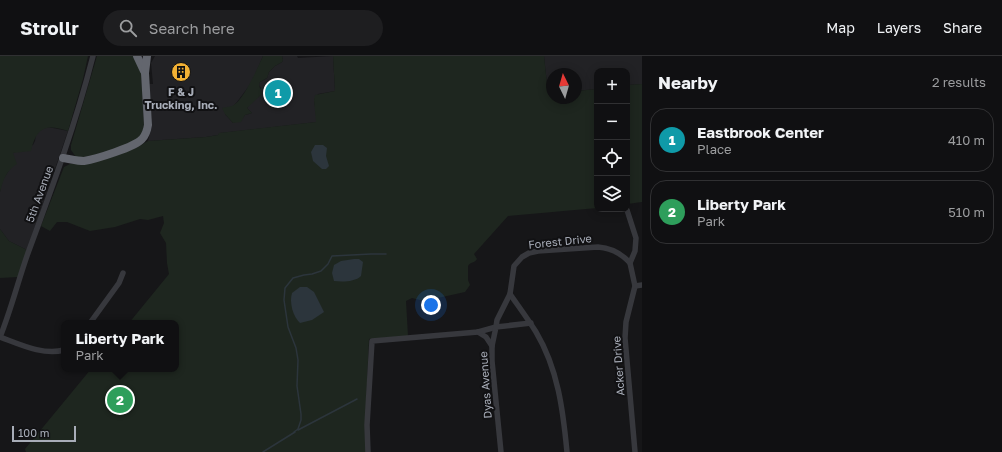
<!DOCTYPE html>
<html lang="en">
<head>
<meta charset="utf-8">
<style>
	:root { --surface:#101012; --page:#1e1e20; --text:#f1f3f6; --muted:#9c9d9f; --line:#303032; --accent:#db2777 }
	body { margin:0; font-family:"Golos Text",sans-serif; background:var(--page); color:var(--text) }
	.controls { position:absolute; right:12px; top:12px; display:grid; overflow:hidden; border-radius:8px; box-shadow:0 2px 10px #0003 }
	.controls button { width:36px; height:36px; display:grid; place-items:center; padding:0; border:0; border-bottom:1px solid var(--line); background:var(--surface); color:var(--text); font:20px sans-serif }
	.compass { position:absolute; left:546px; top:12px; width:36px; height:36px; border-radius:50%; background:var(--surface); box-shadow:0 2px 10px #0003; rotate:355deg }
	.scale { position:absolute; left:12px; bottom:10px; width:64px; box-sizing:border-box; padding-left:4px; border:2px solid #a8adb8; border-top:0; font-size:11px; line-height:14px; white-space:nowrap; color:#a8adb8; -webkit-text-stroke:3px #111113; paint-order:stroke }
	.you { position:absolute; left:431px; top:249px; width:14px; height:14px; margin:-10px; border:3px solid #fff; border-radius:50%; background:#1a73e8; box-shadow:0 0 0 6px #1a73e833 }
	.badge { display:grid; place-items:center; width:26px; height:26px; border-radius:50%; background:var(--accent); color:#fff; font-size:13px; font-weight:700 }
	.pin { position:absolute; translate:-50% -50%; border:2px solid #fff; box-shadow:0 1px 4px #0006 }
	.popup { position:absolute; left:61px; top:264px; width:118px; height:52px; box-sizing:border-box; display:grid; place-content:center; border-radius:8px; background:var(--surface); filter:drop-shadow(0 1px 3px #0005); font-size:13px; white-space:nowrap; color:var(--muted) }
	.popup b { font-size:15px; color:var(--text) }
	.popup::after { content:''; position:absolute; left:50%; top:100%; margin-left:-8px; border:8px solid transparent; border-top-color:var(--surface) }
	.list { margin:0; padding:0; list-style:none }
	h2 { display:flex; justify-content:space-between; align-items:center; height:52px; margin:0; padding:0 16px; font-size:17px }
	h2 small { font-size:13px; font-weight:400; color:var(--muted) }
	.list li { display:grid; grid-template-columns:26px 1fr auto; gap:12px; align-items:center; box-sizing:border-box; height:64px; margin:0 8px 8px; padding:0 8px; border:1px solid var(--line); border-radius:16px }
	.list b { display:block; font-size:15px; white-space:nowrap }
	.list p { margin:0; font-size:13px; white-space:nowrap; color:var(--muted) }
	.list em { font-size:13px; font-style:normal; color:var(--muted) }
	.icon { flex:none; width:22px; height:22px; fill:none; stroke:currentColor; stroke-width:2; stroke-linecap:round; stroke-linejoin:round }
	.map { position:relative; flex:none; width:642px; height:396px; overflow:hidden }
	header { display:flex; align-items:center; gap:24px; box-sizing:border-box; height:56px; padding:0 20px; background:var(--surface); border-bottom:1px solid var(--line) }
	header strong { font-size:19px }
	nav { display:flex; gap:22px; margin-inline-start:auto; font-size:14px }
	.search { width:280px; height:36px; background:var(--page); display:flex; align-items:center; gap:10px; box-sizing:border-box; padding:0 14px; border-radius:22px; color:var(--muted); font-size:15px }
	main { display:flex }
	aside { flex:1; background:var(--surface) }
	.map>svg:first-child { display:block }
</style>
</head>
<body>
<header>
<strong>Strollr</strong>
<div class="search"><svg class="icon" aria-label="search" viewBox="0 0 24 24"><circle cx="10" cy="10" r="6"/><path d="M15 15l6 6"/></svg>Search here</div>
<nav><a>Map</a><a>Layers</a><a>Share</a></nav>
</header>
<main>
<div class="map">
<svg width="642" height="396" viewBox="0 0 642 396">
	<rect width="100%" height="100%" fill="#161618"/>
	<g fill="#222225">
		<polygon points="155,0 263,0 252,26 237,46 225,58 233,67 241,64 245,59 252,57 247,52 261,32 259,29 260,26 267,22 269,16 275,10 282,6 283,4 282,0 297,0 298,2 333,0 335,35 318,38 314,44 317,66 220,77 218,79 206,81 148,85 152,69 149,28 153,28 151,7"/>
		<polygon points="544,0 642,0 642,28 627,29 627,15 597,15 597,33 576,35 576,18 552,18 552,38 548,39"/>
		<polygon points="45,71 53,72 68,75 27,194 9,185 0,173 0,136 2,125 10,113 13,97 33,89 35,85 36,78"/>
	</g>
	<g fill="#1e261f">
		<path d="M0 0H88L83 23 68 75C45 67 36 72 31 95L13 97 17 108C6 115 3 124 0 136Z"/>
		<path d="M97 0H134L141 14 144 69C143 74 142 79 137 83 128 90 87 103 76 101L71 94V89Z"/>
		<path d="M263 0H282L283 4 282 6 275 10 269 16 267 22 260 26 259 29 262 38 247 52 252 57 245 59 241 66 233 67 225 58 222 52C225 51 229 51 232 50 243 46 258 11 263 0Z"/>
		<path d="M333 0H544L548 38H552V42H576V35L597 33V152L508 160 474 198 477 203C475 207 470 206 468 210V224L470 229 465 236 424 245 412 242 406 245 408 280 369 283 366 349V396H26L25 393 91 313H176V267H129L169 218 167 207 166 187 160 177 164 167 163 160 148 164 140 163 115 171 90 175 67 166H57L50 175 41 170 64 111 70 108H84L102 103 136 92 148 85 206 81 218 79 219 77 316 66 314 44 315 39 335 35Z"/>
		<polygon points="642,28 642,146 627,148 627,29"/>
		<polygon points="0,173 9,185 27,194 18,221 0,222"/>
	</g>
	<g fill="#2c353c">
		<polygon points="315,89 323,89 327,92 326,100 329,110 326,113 322,113 313,105 311,96"/>
		<path d="M354 203H359L363 206 361 220C355 226 342 226 334 225L332 217 334 209 341 205Z"/>
		<path d="M300 231H307L314 236 324 256 312 264 300 267C293 261 289 246 292 237Z"/>
	</g>
	<g fill="none" stroke-linecap="round" stroke-linejoin="round">
		<g stroke="#2c353c" stroke-width="1.5">
			<polyline points="298,374 357,343"/>
			<polyline points="294,376 298,373 301,364 301,358 297,330 298,304 296,292 288,271 284,244 285,232 293,222 304,219 312,218 321,215 328,208 332,200 371,198 386,198"/>
			<polyline points="263,396 295,376"/>
		</g>
		<g stroke="#37383d" stroke-width="5.5">
			<polyline points="627,154 636,182 635,195 630,207 635,230 626,266 625,282 635,396"/>
			<polyline points="635,230 642,229"/>
			<path d="M510 238C519 251 528 263 536 276 558 313 563 354 567 396"/>
			<polyline points="90,267 119,227 123,217"/>
			<polyline points="478,276 486,281 492,290"/>
			<path d="M0 281C11 254 18 225 28 197 52 132 76 67 93 0"/>
			<path d="M0 281C19 288 44 300 64 294"/>
			<path d="M368 396 367 369 372 285 478 276 496 271 497 264 510 238 514 210 522 201 529 197 538 195 598 191C611 192 622 198 630 207"/>
			<polyline points="501,396 492,305 492,290 496,271 531,267"/>
		</g>
		<g stroke="#63666e" stroke-width="8">
			<polyline points="137,0 144,15"/>
			<path d="M63 102C70 103 77 105 84 105 96 103 135 91 142 83 146 79 147 75 148 69L145 17 147 0"/>
		</g>
	</g>
	<defs>
		<symbol id="building-disc" viewBox="-11 -11 22 22"><circle r="9.5" fill="#f2b134" stroke="#111113"/><path d="M-4-6H4V6H1V3H-1V6H-4ZM-2.5-4.3h1.7v1.8h-1.7ZM.8-4.3h1.7v1.8H.8ZM-2.5-1h1.7V.8h-1.7ZM.8-1h1.7V.8H.8Z" fill="#111"/></symbol>
	</defs>
	<g fill-rule="evenodd">
		<use href="#building-disc" x="170" y="5" width="22" height="22"/>
	</g>
	<g text-anchor="middle" dominant-baseline="central" stroke-width="4" stroke-linejoin="round" paint-order="stroke">
		<g font-size="11" font-weight="bold" fill="#a8adb8" stroke="#111113">
			<text x="181" y="35">F &amp; J<tspan x="181" dy="13">Trucking, Inc.</tspan></text>
		</g>
		<g font-size="11" fill="#a8adb8" stroke="#111113">
			<text transform="translate(39 138) rotate(-70)">5th Avenue</text>
			<text transform="translate(560 185) rotate(-6)">Forest Drive</text>
			<text transform="translate(618 310) rotate(-94)">Acker Drive</text>
			<text transform="translate(485 329) rotate(-94)">Dyas Avenue</text>
		</g>
	</g>
</svg>
<div class="controls">
<button>+</button>
<button>−</button>
<button><svg class="icon" aria-label="locate" viewBox="0 0 24 24"><circle cx="12" cy="12" r="6"/><path d="M12 2v4M12 18v4M2 12h4M18 12h4"/></svg></button>
<button><svg class="icon" aria-label="layers" viewBox="0 0 24 24"><path d="M12 4l9 5-9 5-9-5zM3 14l9 5 9-5"/></svg></button>
</div>
<svg class="compass" viewBox="-18 -18 36 36"><path d="M0-13l5 13h-10z" fill="#e53935"/><path d="M0 13l5-13h-10z" fill="#9c9d9f"/></svg>
<div class="scale">100 m</div>
<div class="you"></div>
<div class="pin badge" style="left:278px;top:37px;background:#0f9aa8">1</div>
<div class="pin badge" style="left:120px;top:344px;background:#2e9e5b">2</div>
<div class="popup"><b>Liberty Park</b>Park</div>
</div>
<aside>
<h2>Nearby<small>2 results</small></h2>
<ul class="list">
<li><span class="badge" style="background:#0f9aa8">1</span><div><b>Eastbrook Center</b><p>Place</p></div><em>410 m</em></li>
<li><span class="badge" style="background:#2e9e5b">2</span><div><b>Liberty Park</b><p>Park</p></div><em>510 m</em></li>
</ul>
</aside>
</main>
</body>
</html>
